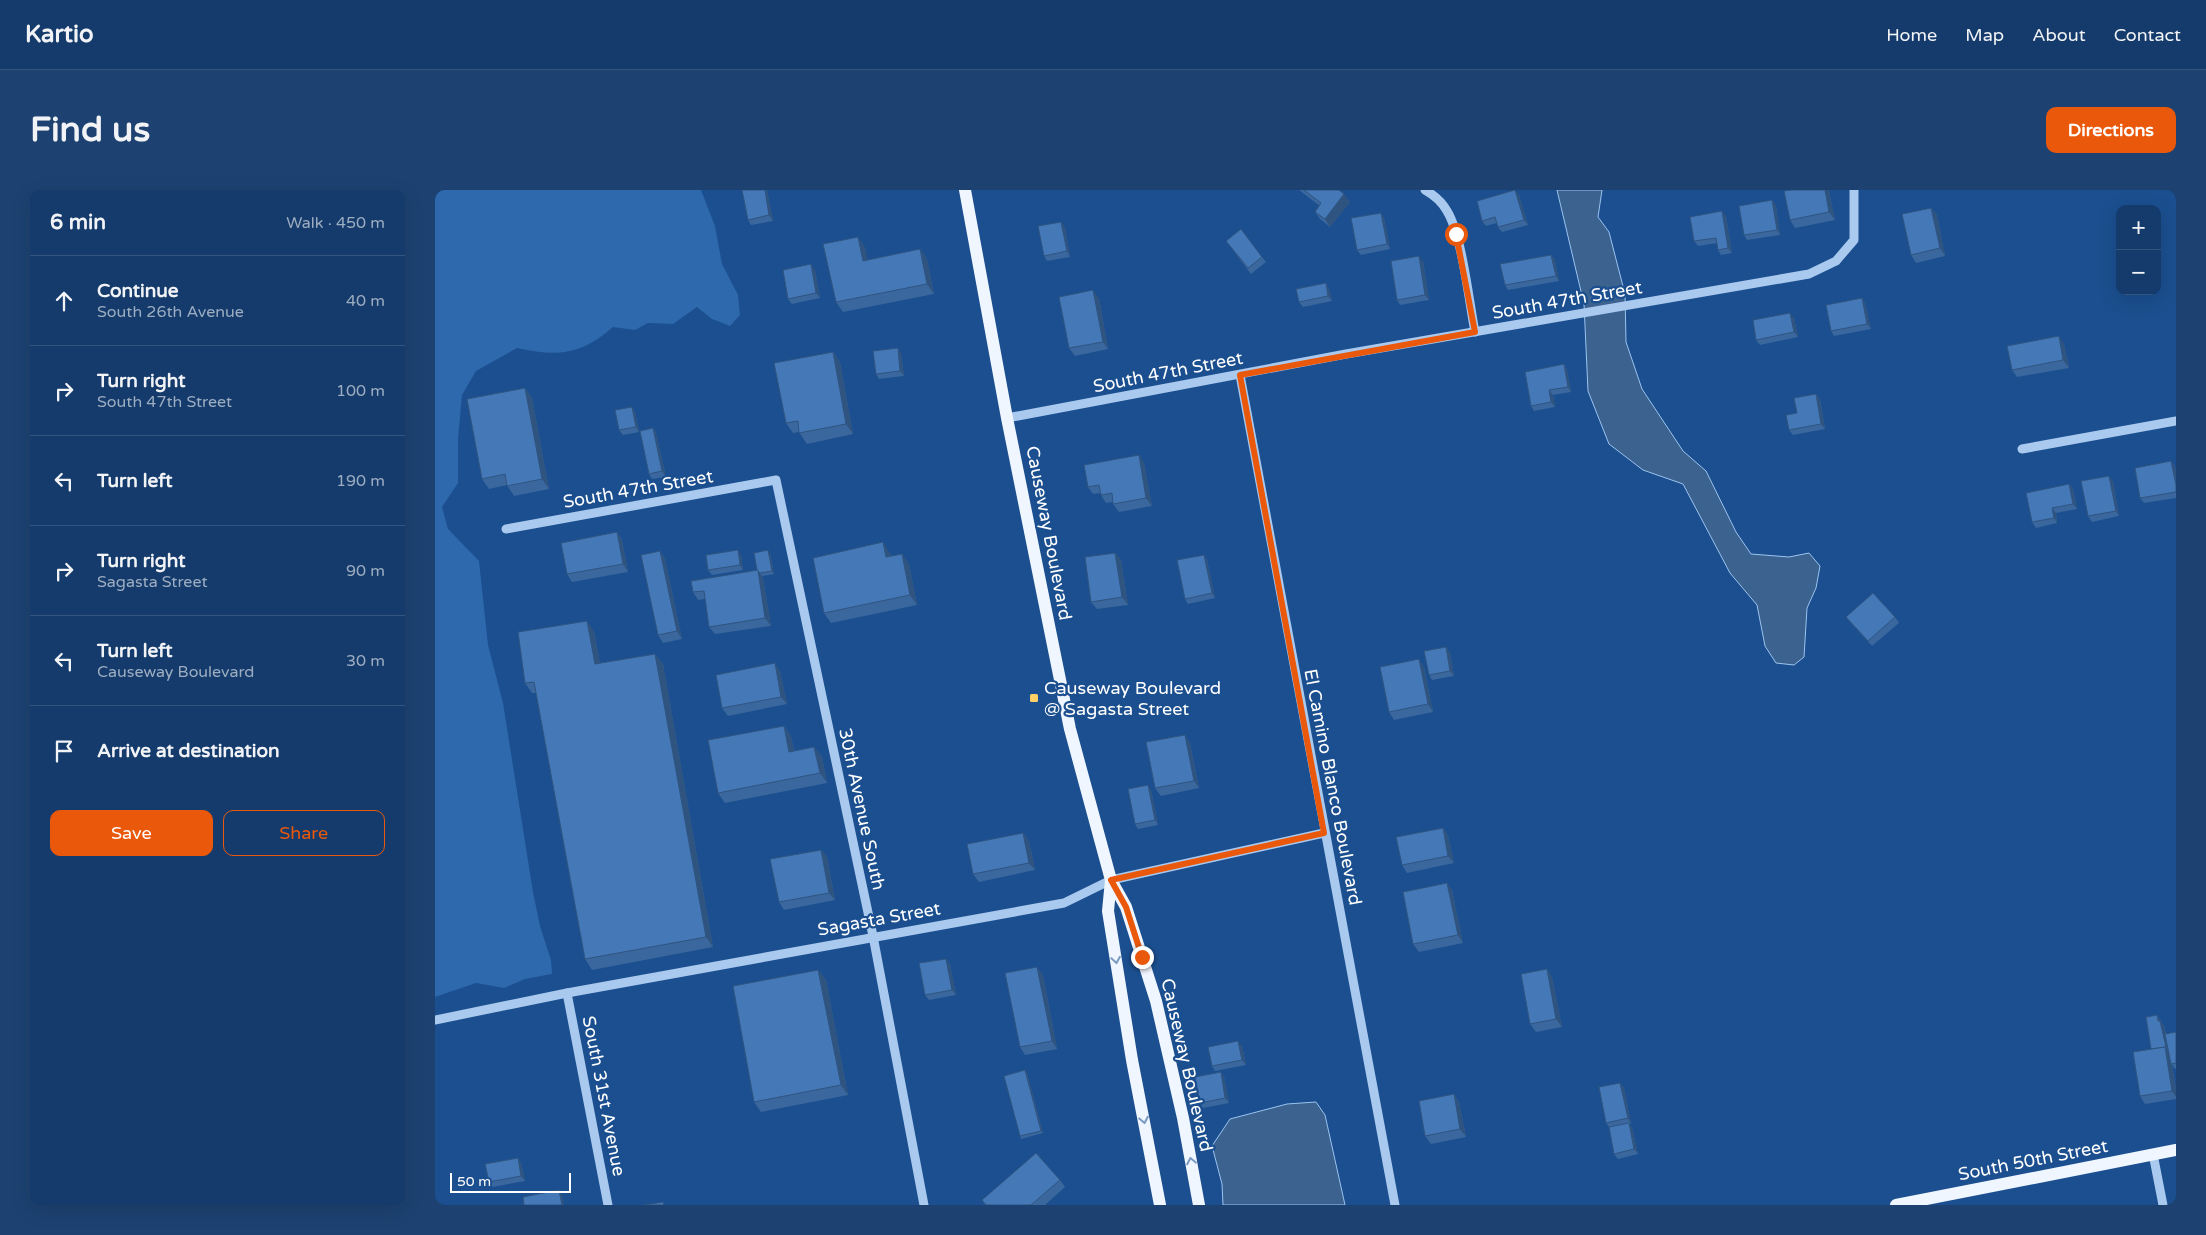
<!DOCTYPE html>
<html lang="en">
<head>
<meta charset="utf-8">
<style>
	:root { --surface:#143b6b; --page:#1d4271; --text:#f1f3f6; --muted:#9dadc1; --line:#33557e; --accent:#ea580c }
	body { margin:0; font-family:"Varela Round",sans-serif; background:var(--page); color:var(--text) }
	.controls { position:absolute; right:15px; top:15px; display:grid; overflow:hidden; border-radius:10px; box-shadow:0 5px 20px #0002 }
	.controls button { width:45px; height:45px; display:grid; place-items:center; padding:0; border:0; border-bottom:1px solid var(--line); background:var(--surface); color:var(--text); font:25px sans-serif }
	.scale { position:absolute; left:15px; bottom:12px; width:121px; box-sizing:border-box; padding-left:5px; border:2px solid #fff; border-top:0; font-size:14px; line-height:18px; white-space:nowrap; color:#fff; -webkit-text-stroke:4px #1b4f8f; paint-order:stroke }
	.stop { position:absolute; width:15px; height:15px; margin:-11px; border:4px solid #ea580c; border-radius:50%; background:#fff }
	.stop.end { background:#ea580c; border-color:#fff; box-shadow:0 1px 5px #0008 }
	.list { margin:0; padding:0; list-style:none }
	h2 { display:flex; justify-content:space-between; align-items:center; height:65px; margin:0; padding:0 20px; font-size:21px }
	h2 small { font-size:16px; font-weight:400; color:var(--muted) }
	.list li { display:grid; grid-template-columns:32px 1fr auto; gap:15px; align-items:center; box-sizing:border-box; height:90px; padding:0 20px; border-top:1px solid var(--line) }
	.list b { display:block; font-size:19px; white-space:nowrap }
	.list p { margin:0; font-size:16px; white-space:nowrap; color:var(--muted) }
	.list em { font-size:16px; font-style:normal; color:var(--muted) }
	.actions { display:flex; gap:10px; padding:15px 20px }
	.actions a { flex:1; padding:11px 0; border:1px solid var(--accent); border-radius:10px; text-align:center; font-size:18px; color:var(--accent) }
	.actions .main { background:var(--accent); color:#fff }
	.icon { flex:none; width:28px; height:28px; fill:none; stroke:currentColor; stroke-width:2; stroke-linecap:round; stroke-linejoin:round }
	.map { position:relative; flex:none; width:1741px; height:1015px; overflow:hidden; border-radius:10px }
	header { display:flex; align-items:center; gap:30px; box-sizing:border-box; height:70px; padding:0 25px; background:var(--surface); border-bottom:1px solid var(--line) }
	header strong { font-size:24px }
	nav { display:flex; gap:28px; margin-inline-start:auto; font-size:18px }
	.intro { display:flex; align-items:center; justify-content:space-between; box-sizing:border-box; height:120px; padding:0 30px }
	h1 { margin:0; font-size:35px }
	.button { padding:12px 22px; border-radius:10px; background:var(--accent); color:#fff; font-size:18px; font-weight:700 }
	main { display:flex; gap:30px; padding:0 30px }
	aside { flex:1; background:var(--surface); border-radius:10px; box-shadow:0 5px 20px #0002 }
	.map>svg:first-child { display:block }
</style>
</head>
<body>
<header>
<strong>Kartio</strong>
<nav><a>Home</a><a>Map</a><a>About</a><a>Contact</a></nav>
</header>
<div class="intro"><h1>Find us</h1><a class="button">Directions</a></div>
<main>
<aside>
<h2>6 min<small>Walk · 450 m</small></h2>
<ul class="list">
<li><svg class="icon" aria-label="ahead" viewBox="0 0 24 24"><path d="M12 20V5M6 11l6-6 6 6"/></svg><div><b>Continue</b><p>South 26th Avenue</p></div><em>40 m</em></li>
<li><svg class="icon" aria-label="right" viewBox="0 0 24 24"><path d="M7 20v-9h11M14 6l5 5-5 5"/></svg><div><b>Turn right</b><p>South 47th Street</p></div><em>100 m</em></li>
<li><svg class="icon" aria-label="left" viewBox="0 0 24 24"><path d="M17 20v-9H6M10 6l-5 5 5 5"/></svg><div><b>Turn left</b></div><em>190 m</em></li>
<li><svg class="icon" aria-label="right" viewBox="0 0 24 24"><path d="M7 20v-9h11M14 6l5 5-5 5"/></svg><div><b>Turn right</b><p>Sagasta Street</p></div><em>90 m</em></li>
<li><svg class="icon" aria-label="left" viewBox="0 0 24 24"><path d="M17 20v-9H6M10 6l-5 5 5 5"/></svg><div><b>Turn left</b><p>Causeway Boulevard</p></div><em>30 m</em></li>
<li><svg class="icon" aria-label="arrive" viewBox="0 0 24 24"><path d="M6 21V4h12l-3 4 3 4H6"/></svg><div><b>Arrive at destination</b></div></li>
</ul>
<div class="actions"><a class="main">Save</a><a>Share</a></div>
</aside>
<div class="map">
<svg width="1741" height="1015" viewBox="0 0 1741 1015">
	<rect width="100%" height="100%" fill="#1b4f8f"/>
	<path fill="#2e69ad" d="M0 0H266L280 36 287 74 303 105 305 125 295 136 277 129 262 117 238 134 213 133 200 140 178 137C146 165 123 167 82 158L41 181 27 205 23 249V293L7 317 13 339 44 371 53 455 68 513 98 702 105 736 116 770 117 784 90 789 69 798 41 793 0 807Z"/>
	<g fill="#3c6290" stroke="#9cc4f0">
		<polygon points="1122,0 1167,0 1163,27 1174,42 1190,104 1191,152 1207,199 1248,261 1271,281 1301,342 1316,364 1354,367 1374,363 1385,376 1381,398 1372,418 1369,467 1359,475 1341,473 1330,456 1322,415 1295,383 1248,294 1208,280 1174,254 1153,201 1149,114"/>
		<polygon points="881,912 890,925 910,1015 788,1015 787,994 777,956 795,929 852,914"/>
	</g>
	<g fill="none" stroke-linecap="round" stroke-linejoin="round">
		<g stroke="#a9c9ee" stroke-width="9">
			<path d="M990 0C999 5 1007 12 1012 21 1027 45 1034 112 1040 142"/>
			<polyline points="805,185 960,1015"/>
			<polyline points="572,228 911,164 1374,84 1401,71 1419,50 1419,0"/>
			<polyline points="1587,259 1741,231"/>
			<polyline points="71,339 341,290 438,746 489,1015"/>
			<polyline points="132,803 173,1015"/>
			<polyline points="0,830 132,803 629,713 676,690 889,643"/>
			<polyline points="1718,964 1728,1015"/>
		</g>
		<g stroke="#f0f6ff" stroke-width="12">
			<polyline points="530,0 572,228 635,539 676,690 691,717 721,811 748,928 764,1015"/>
			<polyline points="676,690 673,721 697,870 725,1015"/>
			<polyline points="1461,1015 1741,960"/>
		</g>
	</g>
	<g fill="#3a679d">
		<polygon points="332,0 338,31 316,35 313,30"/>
		<polygon points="864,0 904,0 915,12 895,37 885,29 880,22 885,16"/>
		<polygon points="1394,1 1400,30 1360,38 1355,30"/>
		<polygon points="1084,5 1093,35 1067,42 1063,37 1062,33 1051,36 1047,31"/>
		<polygon points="1337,10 1341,16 1345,45 1312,50 1309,45"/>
		<polygon points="1496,18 1502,25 1510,66 1481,73 1476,65"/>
		<polygon points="946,23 949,28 955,59 926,65 922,60"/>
		<polygon points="1291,26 1297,63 1286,65 1283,60 1282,53 1263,56 1259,51"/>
		<polygon points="630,37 635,67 612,71 609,66"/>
		<polygon points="791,51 827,67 831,72 816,84"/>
		<polygon points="430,57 432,70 485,59 492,69 499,104 408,122 401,112"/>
		<polygon points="1116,65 1120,70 1124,91 1073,100 1070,95"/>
		<polygon points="988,71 994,110 965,115 962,110"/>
		<polygon points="380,80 385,108 357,114 353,109"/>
		<polygon points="891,93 894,99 897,111 868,117 864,112"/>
		<polygon points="664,108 673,159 640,166 634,158"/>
		<polygon points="1427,108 1430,113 1436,139 1399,146 1396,141"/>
		<polygon points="1359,128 1363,147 1325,155 1321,150"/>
		<polygon points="1629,154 1634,178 1582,187 1577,180"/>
		<polygon points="398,162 405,172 418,244 372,254 364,242 358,243 351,233"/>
		<polygon points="466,163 469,186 444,189 441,184"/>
		<polygon points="1129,174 1132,180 1136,202 1118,205 1120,217 1099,221 1096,216"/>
		<polygon points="90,198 97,208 114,299 79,306 72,295 54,299 47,289"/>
		<polygon points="1381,204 1385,209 1390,239 1358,245 1354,240 1362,223"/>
		<polygon points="197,217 200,222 204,242 188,245 184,240"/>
		<polygon points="218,238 221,243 231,287 217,289 214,284"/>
		<polygon points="1736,271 1740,277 1741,281 1741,308 1709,313 1705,308"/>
		<polygon points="709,273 717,316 684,322 678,314 678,312 671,313 666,305 665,303 658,304 653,297"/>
		<polygon points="1678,291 1684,326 1657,332 1653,326"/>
		<polygon points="1634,294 1638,299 1642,319 1621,323 1622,333 1601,338 1597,332"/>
		<polygon points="182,342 187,350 193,382 137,392 132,384"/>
		<polygon points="225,361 230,369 247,449 228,453 223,445"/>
		<polygon points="335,363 339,384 327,386 328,388 336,436 280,444 274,437 270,409 263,410 258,402 322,380"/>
		<polygon points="455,363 456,366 467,364 474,374 482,415 396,433 389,423"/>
		<polygon points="680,363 686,370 693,415 662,419 656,412"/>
		<polygon points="306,365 308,380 277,385 273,380"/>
		<polygon points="769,365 772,370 780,408 753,414 750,409"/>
		<polygon points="1411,427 1460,427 1464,433 1437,456 1415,432"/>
		<polygon points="159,441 165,473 220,464 228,474 278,757 157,780 150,769 101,503 97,503 90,493"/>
		<polygon points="1011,457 1015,463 1019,486 997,490 994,485"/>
		<polygon points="989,477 998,522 959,530 954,522"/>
		<polygon points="345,481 352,514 293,526 287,518"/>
		<polygon points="349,536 356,546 359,561 379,557 387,567 392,593 290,613 283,603"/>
		<polygon points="755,553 764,598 726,606 720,598"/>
		<polygon points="713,595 716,600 723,635 703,639 700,634"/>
		<polygon points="1008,638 1013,646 1019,673 972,683 967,675"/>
		<polygon points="588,643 594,651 600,680 544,692 538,684"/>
		<polygon points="386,660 392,667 400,710 349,720 344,712"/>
		<polygon points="1017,700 1028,753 984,762 978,754"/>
		<polygon points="511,769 515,774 521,805 494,810 490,805"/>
		<polygon points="1112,779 1117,787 1127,837 1101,842 1095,834"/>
		<polygon points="383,780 391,790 413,905 326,922 319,912"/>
		<polygon points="608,785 622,859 590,865 585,857"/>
		<polygon points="1722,825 1729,836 1731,844 1741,842 1741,879 1740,879 1737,875 1741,900 1741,909 1710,914 1705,906 1716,859"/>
		<polygon points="807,856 811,875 780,881 777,876"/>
		<polygon points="592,883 608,943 586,949 585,946"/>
		<polygon points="789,887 794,913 768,918 765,913"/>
		<polygon points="1185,893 1189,898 1196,934 1194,934 1197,938 1203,964 1183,969 1179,964 1174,937 1171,933"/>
		<polygon points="1019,904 1024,912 1031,947 996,954 990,946"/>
		<polygon points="83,968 86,973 90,991 57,997 54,992"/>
		<polygon points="625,990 630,997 610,1015 550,1015 547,1010"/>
	</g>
	<g fill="#305480">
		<polygon points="330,0 332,0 338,31 334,25"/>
		<polygon points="1080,0 1084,5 1093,35 1089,30"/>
		<polygon points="1390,0 1393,0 1394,1 1400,30 1394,22"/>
		<polygon points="909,4 915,12 895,37 890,29"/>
		<polygon points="1337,10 1341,16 1345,45 1342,40"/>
		<polygon points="1496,18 1502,25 1510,66 1505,58"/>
		<polygon points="1287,21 1291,26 1297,63 1293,58"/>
		<polygon points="946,23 949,28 955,59 952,54"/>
		<polygon points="626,32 630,37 635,67 632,61"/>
		<polygon points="423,47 430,57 435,81 428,71"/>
		<polygon points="485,59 492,69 499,104 492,94"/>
		<polygon points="1116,65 1120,70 1124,91 1121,86"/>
		<polygon points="984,66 988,71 994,110 990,105"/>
		<polygon points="376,74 380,80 385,108 381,103"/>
		<polygon points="891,93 894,99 897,111 893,106"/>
		<polygon points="658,100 664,108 673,159 668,152"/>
		<polygon points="1427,108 1430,113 1436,139 1432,134"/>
		<polygon points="1355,123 1359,128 1363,147 1359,142"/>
		<polygon points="1624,146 1629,154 1634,178 1628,170"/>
		<polygon points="463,158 466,163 469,186 465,181"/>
		<polygon points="398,162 405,172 418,244 411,234"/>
		<polygon points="1129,174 1132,180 1136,202 1133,197"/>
		<polygon points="90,198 97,208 114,299 107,289"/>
		<polygon points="1114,200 1118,205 1120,217 1116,212"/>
		<polygon points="1381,204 1385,209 1390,239 1386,234"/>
		<polygon points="197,217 200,222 204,242 201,237"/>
		<polygon points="218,238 221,243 231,287 227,281"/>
		<polygon points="704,265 709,273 717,316 711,308"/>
		<polygon points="1736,271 1740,277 1741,281 1741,295"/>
		<polygon points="1674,286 1678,291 1684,326 1681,321"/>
		<polygon points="1634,294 1638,299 1642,319 1638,314"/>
		<polygon points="1617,318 1621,323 1622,333 1619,328"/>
		<polygon points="182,342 187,350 193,382 188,374"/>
		<polygon points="448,352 455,363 458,378 451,367"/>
		<polygon points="303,360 306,365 308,380 305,375"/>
		<polygon points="333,360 335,363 339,384 337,381"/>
		<polygon points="225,361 230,369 247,449 242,441"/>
		<polygon points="680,363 686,370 693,415 687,407"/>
		<polygon points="467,364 474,374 482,415 475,405"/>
		<polygon points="769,365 772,370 780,408 777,403"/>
		<polygon points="323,380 328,388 336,436 330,428"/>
		<polygon points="152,431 159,441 167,484 160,474"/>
		<polygon points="1011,457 1015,463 1019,486 1015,481"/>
		<polygon points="220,464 228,474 278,757 271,747"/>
		<polygon points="984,469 989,477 998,522 993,514"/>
		<polygon points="340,473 345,481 352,514 346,507"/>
		<polygon points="349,536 356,546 361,572 354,562"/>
		<polygon points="750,545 755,553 764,598 759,591"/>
		<polygon points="379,557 387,567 392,593 385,583"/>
		<polygon points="713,595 716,600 723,635 720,630"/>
		<polygon points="1008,638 1013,646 1019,673 1013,666"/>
		<polygon points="588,643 594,651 600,680 594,673"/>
		<polygon points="386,660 392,667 400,710 394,703"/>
		<polygon points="1012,693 1017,700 1028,753 1023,745"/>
		<polygon points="511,769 515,774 521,805 517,800"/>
		<polygon points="602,777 608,785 622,859 617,851"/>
		<polygon points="1112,779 1117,787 1127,837 1121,829"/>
		<polygon points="383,780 391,790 413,905 406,895"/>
		<polygon points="1722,825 1725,830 1726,834 1725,831 1729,836 1734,863 1731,857"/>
		<polygon points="803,851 807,856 811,875 807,870"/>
		<polygon points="1730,857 1736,864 1736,874 1737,875 1741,900 1741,907 1737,901"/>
		<polygon points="590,880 592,883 608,943 606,941"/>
		<polygon points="786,882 789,887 794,913 790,908"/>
		<polygon points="1185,893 1189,898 1196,934 1193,928"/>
		<polygon points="1019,904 1024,912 1031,947 1025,939"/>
		<polygon points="1194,933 1197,938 1203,964 1199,959"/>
		<polygon points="83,968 86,973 90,991 86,986"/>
		<polygon points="124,1000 127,1005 129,1015 127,1015"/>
	</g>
	<g fill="#4478b7" stroke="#305480">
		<polygon points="307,0 330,0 334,25 313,30"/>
		<polygon points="869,0 904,0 909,4 890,29 880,22 886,13"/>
		<polygon points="1080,0 1089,30 1063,37 1060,27 1047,31 1042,11"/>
		<polygon points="1356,0 1390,0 1394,22 1355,30 1349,1"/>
		<polygon points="1337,10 1342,40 1309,45 1304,16"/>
		<polygon points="1496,18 1505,58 1476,65 1467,24"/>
		<polygon points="1287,21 1293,58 1283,60 1281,48 1259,51 1255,27"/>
		<polygon points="946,23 952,54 922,60 916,28"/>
		<polygon points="626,32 632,61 609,66 603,36"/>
		<polygon points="806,39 827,67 813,78 791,51"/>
		<polygon points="423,47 428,71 485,59 492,94 401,112 388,54"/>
		<polygon points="1116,65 1121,86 1070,95 1065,74"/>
		<polygon points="984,66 990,105 962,110 956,71"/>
		<polygon points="376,74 381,103 353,109 348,80"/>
		<polygon points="891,93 893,106 864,112 861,99"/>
		<polygon points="658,100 668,152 634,158 624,107"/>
		<polygon points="1427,108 1432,134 1396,141 1391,115"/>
		<polygon points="1355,123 1359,142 1321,150 1318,130"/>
		<polygon points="1624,146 1628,170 1577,180 1572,156"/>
		<polygon points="463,158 465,181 441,184 438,161"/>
		<polygon points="398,162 411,234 364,243 363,231 351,233 339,173"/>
		<polygon points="1129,174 1133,197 1114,200 1116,212 1096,216 1090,182"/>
		<polygon points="90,198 107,289 72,296 70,284 47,289 32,209"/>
		<polygon points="1381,204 1386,234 1354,240 1351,225 1362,223 1359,208"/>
		<polygon points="197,217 201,237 184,240 180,220"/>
		<polygon points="218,238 227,281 214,284 205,241"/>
		<polygon points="704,265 711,308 678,314 677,303 666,305 664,295 653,297 649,275"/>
		<polygon points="1736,271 1741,295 1741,302 1705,308 1700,278"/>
		<polygon points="1674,286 1681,321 1653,326 1646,291"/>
		<polygon points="1634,294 1638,314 1617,318 1619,328 1597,332 1591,303"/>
		<polygon points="182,342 188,374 132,384 126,353"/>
		<polygon points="448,352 451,367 467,364 475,405 389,423 378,368"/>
		<polygon points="303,360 305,375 273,380 271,365"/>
		<polygon points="333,360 337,381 325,383 322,380 319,363"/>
		<polygon points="225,361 242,441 223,445 206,365"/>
		<polygon points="680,363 687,407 656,412 650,367"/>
		<polygon points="769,365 777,403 750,409 742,370"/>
		<polygon points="323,380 330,428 274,437 269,401 258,402 256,391"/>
		<polygon points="1438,403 1460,427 1433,451 1411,427"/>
		<polygon points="152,431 160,474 220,464 271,747 150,769 99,492 90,493 83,442"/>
		<polygon points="1011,457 1015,481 994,485 989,461"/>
		<polygon points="984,469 993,514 954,522 945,477"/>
		<polygon points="340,473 346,507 287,518 281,485"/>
		<polygon points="349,536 354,562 379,557 385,583 283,603 273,550"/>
		<polygon points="750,545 759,591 720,598 711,552"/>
		<polygon points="713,595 720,630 700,634 693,599"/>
		<polygon points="1008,638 1013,666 967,675 961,647"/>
		<polygon points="588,643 594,673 538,684 532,654"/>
		<polygon points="386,660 394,703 344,712 335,669"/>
		<polygon points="1012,693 1023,745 978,754 968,702"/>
		<polygon points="511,769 517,800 490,805 484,773"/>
		<polygon points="602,777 617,851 585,857 570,783"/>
		<polygon points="1112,779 1121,829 1095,834 1086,784"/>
		<polygon points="383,780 406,895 319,912 298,796"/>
		<polygon points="1722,825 1723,831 1725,831 1731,857 1730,857 1716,859 1711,827"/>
		<polygon points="1741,842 1741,873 1736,874 1730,844"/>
		<polygon points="803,851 807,870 777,876 773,857"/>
		<polygon points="1730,857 1737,901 1705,906 1698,862"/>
		<polygon points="590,880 606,941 585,946 569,886"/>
		<polygon points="786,882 790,908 765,913 760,887"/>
		<polygon points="1185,893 1193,928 1171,933 1164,897"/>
		<polygon points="1019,904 1025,939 990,946 984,911"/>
		<polygon points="1194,933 1199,959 1179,964 1174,937"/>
		<polygon points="601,963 625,990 596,1015 551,1015 547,1010"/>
		<polygon points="83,968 86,986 54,992 50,974"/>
		<polygon points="124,1000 127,1015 89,1015 88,1007"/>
		<polygon points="228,1012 229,1015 209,1015"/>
	</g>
	<defs><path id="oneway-chevron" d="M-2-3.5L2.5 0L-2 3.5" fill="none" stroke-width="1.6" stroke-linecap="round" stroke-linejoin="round" transform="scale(1.25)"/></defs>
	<g stroke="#7b9ac1">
		<use href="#oneway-chevron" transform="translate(681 770) rotate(81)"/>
		<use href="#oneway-chevron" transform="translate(709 930) rotate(79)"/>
		<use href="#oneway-chevron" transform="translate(756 971) rotate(-101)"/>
	</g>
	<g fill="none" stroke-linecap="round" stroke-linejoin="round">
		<polyline stroke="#ea580c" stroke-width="6" points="707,767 691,717 676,690 889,643 805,185 1040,142 1021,44"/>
	</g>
	<rect fill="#ffd166" stroke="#1b4f8f" stroke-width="2" x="594" y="503" width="10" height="10" rx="2.5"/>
	<g text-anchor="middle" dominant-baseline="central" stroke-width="4.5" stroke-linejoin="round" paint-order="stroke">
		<g font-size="18" fill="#fff" stroke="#1b4f8f">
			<text transform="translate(1132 110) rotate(-10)">South 47th Street</text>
			<text transform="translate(733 182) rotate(-11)">South 47th Street</text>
			<text transform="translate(203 299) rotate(-10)">South 47th Street</text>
			<text transform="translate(614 343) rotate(79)">Causeway Boulevard</text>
			<text transform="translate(898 597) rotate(79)">El Camino Blanco Boulevard</text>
			<text transform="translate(427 619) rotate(78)">30th Avenue South</text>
			<text transform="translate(444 729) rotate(-10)">Sagasta Street</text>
			<text transform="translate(752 875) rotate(77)">Causeway Boulevard</text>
			<text transform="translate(169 906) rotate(79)">South 31st Avenue</text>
			<text transform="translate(1598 970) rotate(-11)">South 50th Street</text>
		</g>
		<g font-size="18" fill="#fff" stroke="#1b4f8f" text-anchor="start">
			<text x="609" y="498">Causeway Boulevard<tspan x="609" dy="21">@ Sagasta Street</tspan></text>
		</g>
	</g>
</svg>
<div class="controls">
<button>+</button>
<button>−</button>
</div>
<div class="scale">50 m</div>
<div class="stop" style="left:1021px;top:44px"></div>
<div class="stop end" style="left:707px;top:767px"></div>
</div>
</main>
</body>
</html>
